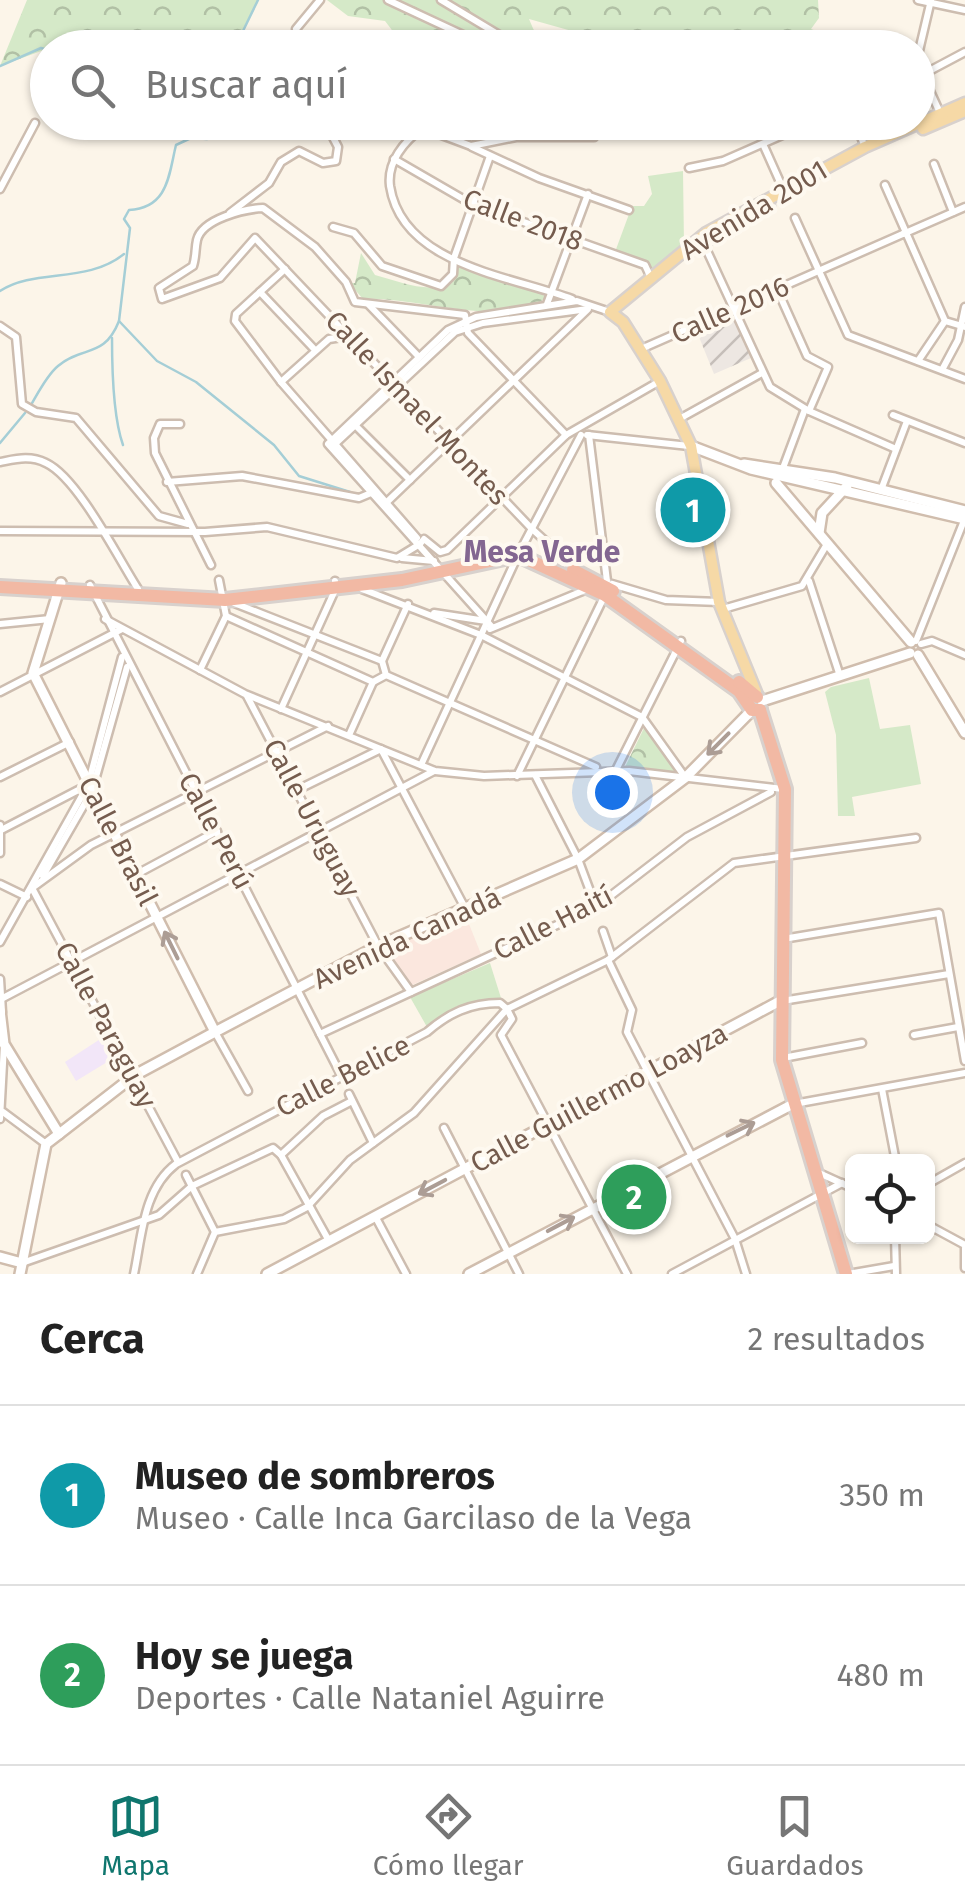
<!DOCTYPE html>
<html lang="es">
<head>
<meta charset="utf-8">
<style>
	:root { --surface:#fff; --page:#f6f6f6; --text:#222; --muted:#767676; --line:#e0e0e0; --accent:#0f766e }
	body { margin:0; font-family:"Fira Sans",sans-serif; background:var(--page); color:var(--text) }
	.controls { position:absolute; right:30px; bottom:30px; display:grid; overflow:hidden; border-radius:15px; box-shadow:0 2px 8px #0004 }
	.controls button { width:90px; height:90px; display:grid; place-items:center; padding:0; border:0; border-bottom:2px solid var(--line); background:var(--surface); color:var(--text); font:50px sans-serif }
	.you { position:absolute; left:612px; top:792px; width:35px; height:35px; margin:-25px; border:8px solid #fff; border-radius:50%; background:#1a73e8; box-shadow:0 0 0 15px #1a73e833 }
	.badge { display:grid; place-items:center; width:65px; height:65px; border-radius:50%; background:var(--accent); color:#fff; font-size:32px; font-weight:700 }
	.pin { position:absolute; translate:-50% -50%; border:5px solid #fff; box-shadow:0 2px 10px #0006 }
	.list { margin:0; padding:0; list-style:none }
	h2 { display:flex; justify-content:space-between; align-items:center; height:130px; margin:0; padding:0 40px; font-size:42px }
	h2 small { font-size:32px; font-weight:400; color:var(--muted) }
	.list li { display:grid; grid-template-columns:65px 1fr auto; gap:30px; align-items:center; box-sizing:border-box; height:180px; padding:0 40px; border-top:2px solid var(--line) }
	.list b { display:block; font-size:38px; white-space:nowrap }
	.list p { margin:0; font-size:32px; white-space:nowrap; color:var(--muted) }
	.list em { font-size:32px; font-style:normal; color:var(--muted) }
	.icon { flex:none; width:55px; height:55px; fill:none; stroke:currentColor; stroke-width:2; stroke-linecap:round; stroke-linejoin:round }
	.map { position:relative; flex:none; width:965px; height:1274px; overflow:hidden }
	.search { position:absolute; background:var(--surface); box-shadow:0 2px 8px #0004; left:30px; right:30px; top:30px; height:110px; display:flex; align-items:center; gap:25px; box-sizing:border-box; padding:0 35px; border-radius:55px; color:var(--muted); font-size:38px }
	.sheet { height:490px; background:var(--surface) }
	nav { display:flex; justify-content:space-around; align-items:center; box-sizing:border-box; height:140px; border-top:2px solid var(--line); background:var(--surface); font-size:28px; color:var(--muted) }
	nav a { display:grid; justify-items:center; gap:5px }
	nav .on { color:var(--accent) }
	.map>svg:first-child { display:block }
</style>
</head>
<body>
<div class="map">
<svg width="965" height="1274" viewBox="0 0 965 1274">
	<defs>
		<pattern id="industrial-furrows" width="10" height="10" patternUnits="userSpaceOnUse" patternTransform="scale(2.5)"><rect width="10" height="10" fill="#ede7e2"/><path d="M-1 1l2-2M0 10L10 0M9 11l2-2" fill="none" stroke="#c5beb9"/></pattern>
		<pattern id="forest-crowns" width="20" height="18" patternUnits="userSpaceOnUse" patternTransform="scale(2.5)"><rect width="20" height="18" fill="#d5e9c8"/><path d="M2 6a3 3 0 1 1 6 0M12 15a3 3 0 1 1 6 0" fill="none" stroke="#b1c0a5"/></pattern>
	</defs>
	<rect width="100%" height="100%" fill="#fcf5e9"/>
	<polygon fill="#fbe7de" points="465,914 481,954 410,986 386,952 389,945"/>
	<polygon fill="url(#industrial-furrows)" points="733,316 751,358 714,374 697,332"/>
	<polygon fill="#f2e6f8" points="105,1036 117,1056 76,1081 65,1062"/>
	<g fill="#d5e9c8">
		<polygon points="683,171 684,245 655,269 615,252 632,206 644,206 652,194 648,176"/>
		<polygon points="869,678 880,729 910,725 921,784 852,797 855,816 838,816 836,735 825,692 831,687"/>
		<polygon points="490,963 501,998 457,1006 427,1027 410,997"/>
	</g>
	<g fill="url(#forest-crowns)">
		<polygon points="27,0 257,0 258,2 242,33 180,41 172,47 55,46 0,66"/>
		<polygon points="327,0 818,0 819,18 811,29 830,36 825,47 629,47 529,19 541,47 405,47 385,21 348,16"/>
		<path d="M361 253 375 275C401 282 427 294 452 283L458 262 541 290 545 298C510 330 409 295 363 299L349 283H355Z"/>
		<polygon points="646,724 677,771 676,773 625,767"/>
	</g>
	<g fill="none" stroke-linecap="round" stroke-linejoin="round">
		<g stroke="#a5ced6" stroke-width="2.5">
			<polyline points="54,48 91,40 96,48"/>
			<polyline points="172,48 180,41 242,33"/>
			<polyline points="241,48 242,33 258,0"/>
			<polyline points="0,66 41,48 48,50"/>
			<path d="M226 122 207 139 191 138 176 145C169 173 169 208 129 210L124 219 130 228 119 321 157 361 196 382 274 445 299 476 350 492"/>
			<path d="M0 291C35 268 87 284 124 254"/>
			<path d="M112 338C112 369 113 417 123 445"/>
			<path d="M31 405C38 393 47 375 58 366 83 345 104 359 119 321"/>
			<polyline points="0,443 25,413"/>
		</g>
		<defs>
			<g id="street">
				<polyline points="388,0 491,48"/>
				<polyline points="441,0 521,48"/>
				<polyline points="918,0 965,10"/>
				<polyline points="296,29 320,0"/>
				<polyline points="918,55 931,0"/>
				<polyline points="918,65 941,115"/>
				<polyline points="918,77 965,52"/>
				<polyline points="855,122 865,147"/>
				<polyline points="763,144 784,191"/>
				<polyline points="472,147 539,178 629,210"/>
				<polyline points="394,159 470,203 645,265 651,278"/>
				<polyline points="934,164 953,212"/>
				<polyline points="689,168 723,161 812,122"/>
				<polyline points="885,185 945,321 965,327"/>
				<polyline points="0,189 35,123"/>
				<polyline points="230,213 269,183 281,162 299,151 323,163 336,161 338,147 325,122"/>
				<polyline points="795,218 848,335 965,379"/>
				<polyline points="333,227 354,233 382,266 441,286 453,274 454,258 490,156"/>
				<polyline points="903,234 965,207"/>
				<polyline points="702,240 770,387 809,411 896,449"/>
				<polyline points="285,269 236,314 235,321 281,382 417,538"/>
				<polyline points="777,289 807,356 828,367 809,411"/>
				<polyline points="260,292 315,350"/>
				<path d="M572 299C511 276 402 265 390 186 387 162 404 141 423 128L471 146 516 137H594L597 122"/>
				<polyline points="547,304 588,194"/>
				<polyline points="369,305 419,357"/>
				<polyline points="0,326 16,337 22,404 36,412 76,418 159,516 188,524"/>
				<polyline points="641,349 905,233"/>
				<polyline points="918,361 945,321"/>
				<polyline points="942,370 958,340 965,307"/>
				<polyline points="281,382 329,339 348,336"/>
				<polyline points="893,415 965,443"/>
				<polyline points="681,418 762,373"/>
				<polyline points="180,424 160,424 154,438 155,453 211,565"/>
				<polyline points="354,424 410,480"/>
				<path d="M566 435 468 333 465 315 355 302 346 282 315 247 263 208C244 209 202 219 197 240 195 249 196 257 193 266L159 288 162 299 220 278 255 238 531 528 574 567"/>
				<polyline points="587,435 689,446"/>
				<polyline points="589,435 607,581"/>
				<polyline points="336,443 455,332 483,323 588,309"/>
				<path d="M0 462C16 459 30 455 46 463 78 478 118 558 138 589"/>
				<polyline points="783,468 805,409"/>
				<polyline points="167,482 242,476 359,498 371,493"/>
				<polyline points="881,490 907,421"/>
				<polyline points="387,502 587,310"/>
				<polyline points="0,531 205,532 267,527 397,558 420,544"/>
				<polyline points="420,544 424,539 440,552 447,550 566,435 660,381"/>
				<polyline points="402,558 434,561"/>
				<polyline points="809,581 840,676"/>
				<polyline points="612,584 666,600 719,602"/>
				<polyline points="90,585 342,1077"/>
				<polyline points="362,589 481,635 642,717 685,777"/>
				<polyline points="234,603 382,661 386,675 596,767"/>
				<polyline points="723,609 802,586 827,544"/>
				<polyline points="434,613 486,621"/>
				<polyline points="226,616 373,682 386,675"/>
				<polyline points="105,619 245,694 435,771 484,776 629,771 783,789"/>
				<polyline points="0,624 50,619"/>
				<polyline points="492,627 328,444 448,330 476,317 577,301 610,312"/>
				<polyline points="490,629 590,588"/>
				<polyline points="916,641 965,518"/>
				<polyline points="921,644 932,641 965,655"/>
				<polyline points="382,661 408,604"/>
				<polyline points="200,670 226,616 219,580"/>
				<polyline points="0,692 122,629"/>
				<polyline points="247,696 378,946 411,992"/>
				<polyline points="281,709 336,588 335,581"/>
				<polyline points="350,733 373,682"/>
				<polyline points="421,765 518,555 581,435"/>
				<polyline points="616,770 681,641"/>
				<polyline points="535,775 578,859 596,907"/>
				<polyline points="517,776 604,597"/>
				<polyline points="0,777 70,742"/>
				<polyline points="297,790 381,749 465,908"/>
				<polyline points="0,825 0,853"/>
				<polyline points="1,830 88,785"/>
				<polyline points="135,875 217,831"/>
				<polyline points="43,876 92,791 127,667"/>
				<polyline points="0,884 27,897"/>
				<polyline points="32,888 91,845 328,726"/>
				<polyline points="32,888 178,1162"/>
				<polyline points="603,931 612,957"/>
				<polyline points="783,939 939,913 965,1061"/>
				<polyline points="0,942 88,785 122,657"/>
				<polyline points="608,960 632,1010 627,1032 735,1239 746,1274"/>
				<polyline points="0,979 2,1012"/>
				<polyline points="3,998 434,771"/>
				<polyline points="782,1001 949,974"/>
				<polyline points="507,1009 608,960 734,863 916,838"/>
				<polyline points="507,1009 512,1019 501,1035 627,1274"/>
				<polyline points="215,1032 248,1091"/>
				<polyline points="320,1034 596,907 687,837 771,792"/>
				<polyline points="914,1035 958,1027"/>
				<polyline points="783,1058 862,1043"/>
				<polyline points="882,1089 896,1162"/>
				<polyline points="349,1094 373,1143"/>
				<polyline points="794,1104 965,1073"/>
				<polyline points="3,1112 46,1144"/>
				<polyline points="0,1119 4,1045"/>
				<polyline points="444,1128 519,1274"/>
				<polyline points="281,1155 323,1116 352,1101"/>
				<polyline points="819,1173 852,1188"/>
				<polyline points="186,1175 215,1232"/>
				<polyline points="928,1184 965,1163"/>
				<polyline points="375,1216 406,1274"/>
				<polyline points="928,1225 965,1245"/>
				<polyline points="895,1236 896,1274"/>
				<polyline points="965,1248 965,1268"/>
				<polyline points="22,1263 159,1215 192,1186 273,1148 281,1155 329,1241"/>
				<path d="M134 1274C142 1236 143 1189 176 1164L427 1032C449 1013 470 1003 500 1003L507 1009"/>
				<polyline points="197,1274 215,1232 284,1219 307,1207 350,1160 414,1113 507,1009"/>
				<polyline points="672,1274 842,1183"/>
				<polyline points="848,1274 894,1266"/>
			</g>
			<g id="secondary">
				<polyline points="691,446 751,469 965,519"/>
				<polyline points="744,464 835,478 965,511"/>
				<polyline points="776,483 911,642"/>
				<polyline points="819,533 822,513 847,486"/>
				<polyline points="61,583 33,673 215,1032"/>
				<polyline points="918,655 965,733"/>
				<polyline points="762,701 910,653"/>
				<polyline points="0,1010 4,1044 59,1134"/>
				<polyline points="0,1257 22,1263"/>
				<polyline points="20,1274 46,1144 59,1134 135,1075 215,1032 378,946 578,859 685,778 752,710"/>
				<polyline points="267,1274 780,1001"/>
				<polyline points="469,1274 793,1104"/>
			</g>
			<g id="primary">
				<polyline points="923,129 965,111"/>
				<polyline points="701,244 769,206"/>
				<polyline points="756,692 719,602 691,446 660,381 623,322 610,312 706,233 865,147 965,103"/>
			</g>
			<g id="highway">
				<polyline points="573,570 613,591"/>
				<polyline points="0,587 225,600 402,580 518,555 605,595 739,691 752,710 760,710"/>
				<polyline points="739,682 757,697"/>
				<polyline points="760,710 785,789 782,1060 846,1274"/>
			</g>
		</defs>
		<use href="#street" stroke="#cdbdb0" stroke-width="11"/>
		<use href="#secondary" stroke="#d0bdad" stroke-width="14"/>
		<use href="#primary" stroke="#d8d1cd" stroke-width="15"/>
		<use href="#highway" stroke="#d8d1cd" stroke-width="18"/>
		<use href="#street" stroke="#fff" stroke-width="6"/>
		<use href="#secondary" stroke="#fff" stroke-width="9"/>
		<use href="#primary" stroke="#f6d9a6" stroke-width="10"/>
		<use href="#highway" stroke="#f2b9a4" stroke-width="12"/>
	</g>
	<defs><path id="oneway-shaft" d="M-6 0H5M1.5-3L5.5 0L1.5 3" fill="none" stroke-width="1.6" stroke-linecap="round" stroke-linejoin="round" transform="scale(2.5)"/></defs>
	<g stroke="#ac9d95">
		<use href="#oneway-shaft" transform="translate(718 744) rotate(135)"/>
		<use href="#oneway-shaft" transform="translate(171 945) rotate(-116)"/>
		<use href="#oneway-shaft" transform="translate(741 1129) rotate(-26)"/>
		<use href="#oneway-shaft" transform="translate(432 1187) rotate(152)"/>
		<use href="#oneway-shaft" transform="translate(561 1224) rotate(-28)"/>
	</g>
	<g text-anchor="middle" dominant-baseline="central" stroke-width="8" stroke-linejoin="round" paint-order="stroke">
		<g font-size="28" fill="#755c4e" stroke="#fef9f0">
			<text transform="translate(754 210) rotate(-31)">Avenida 2001</text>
			<text transform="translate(523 220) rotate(21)">Calle 2018</text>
			<text transform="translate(730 310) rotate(-24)">Calle 2016</text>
			<text transform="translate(417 408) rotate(47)">Calle Ismael Montes</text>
			<text transform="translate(312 818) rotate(62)">Calle Uruguay</text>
			<text transform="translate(216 831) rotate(62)">Calle Perú</text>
			<text transform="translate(118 841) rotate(63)">Calle Brasil</text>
			<text transform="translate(553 923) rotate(-27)">Calle Haití</text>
			<text transform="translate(407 938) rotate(-25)">Avenida Canadá</text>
			<text transform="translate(106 1025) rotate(62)">Calle Paraguay</text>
			<text transform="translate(343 1076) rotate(-27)">Calle Belice</text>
			<text transform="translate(599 1098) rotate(-28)">Calle Guillermo Loayza</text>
		</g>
		<g font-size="30" font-weight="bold" fill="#836691" stroke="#fef9f0">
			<text x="542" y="552">Mesa Verde</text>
		</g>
	</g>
</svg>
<div class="controls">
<button><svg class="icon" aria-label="locate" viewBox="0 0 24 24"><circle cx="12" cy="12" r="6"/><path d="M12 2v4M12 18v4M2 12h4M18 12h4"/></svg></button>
</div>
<div class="you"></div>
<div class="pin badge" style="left:693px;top:510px;background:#0f9aa8">1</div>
<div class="pin badge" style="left:634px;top:1197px;background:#2e9e5b">2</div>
<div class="search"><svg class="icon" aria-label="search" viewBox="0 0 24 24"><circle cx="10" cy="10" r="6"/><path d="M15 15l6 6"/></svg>Buscar aquí</div>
</div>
<section class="sheet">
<h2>Cerca<small>2 resultados</small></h2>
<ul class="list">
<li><span class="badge" style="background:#0f9aa8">1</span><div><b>Museo de sombreros</b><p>Museo · Calle Inca Garcilaso de la Vega</p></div><em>350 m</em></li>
<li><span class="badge" style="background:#2e9e5b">2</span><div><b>Hoy se juega</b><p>Deportes · Calle Nataniel Aguirre</p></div><em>480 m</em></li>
</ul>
</section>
<nav>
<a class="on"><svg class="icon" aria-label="map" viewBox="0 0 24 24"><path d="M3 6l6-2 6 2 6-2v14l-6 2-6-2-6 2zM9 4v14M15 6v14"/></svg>Mapa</a>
<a><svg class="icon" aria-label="directions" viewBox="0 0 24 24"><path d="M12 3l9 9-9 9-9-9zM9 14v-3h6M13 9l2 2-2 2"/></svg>Cómo llegar</a>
<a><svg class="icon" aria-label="saved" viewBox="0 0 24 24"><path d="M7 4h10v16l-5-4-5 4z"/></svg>Guardados</a>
</nav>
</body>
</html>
